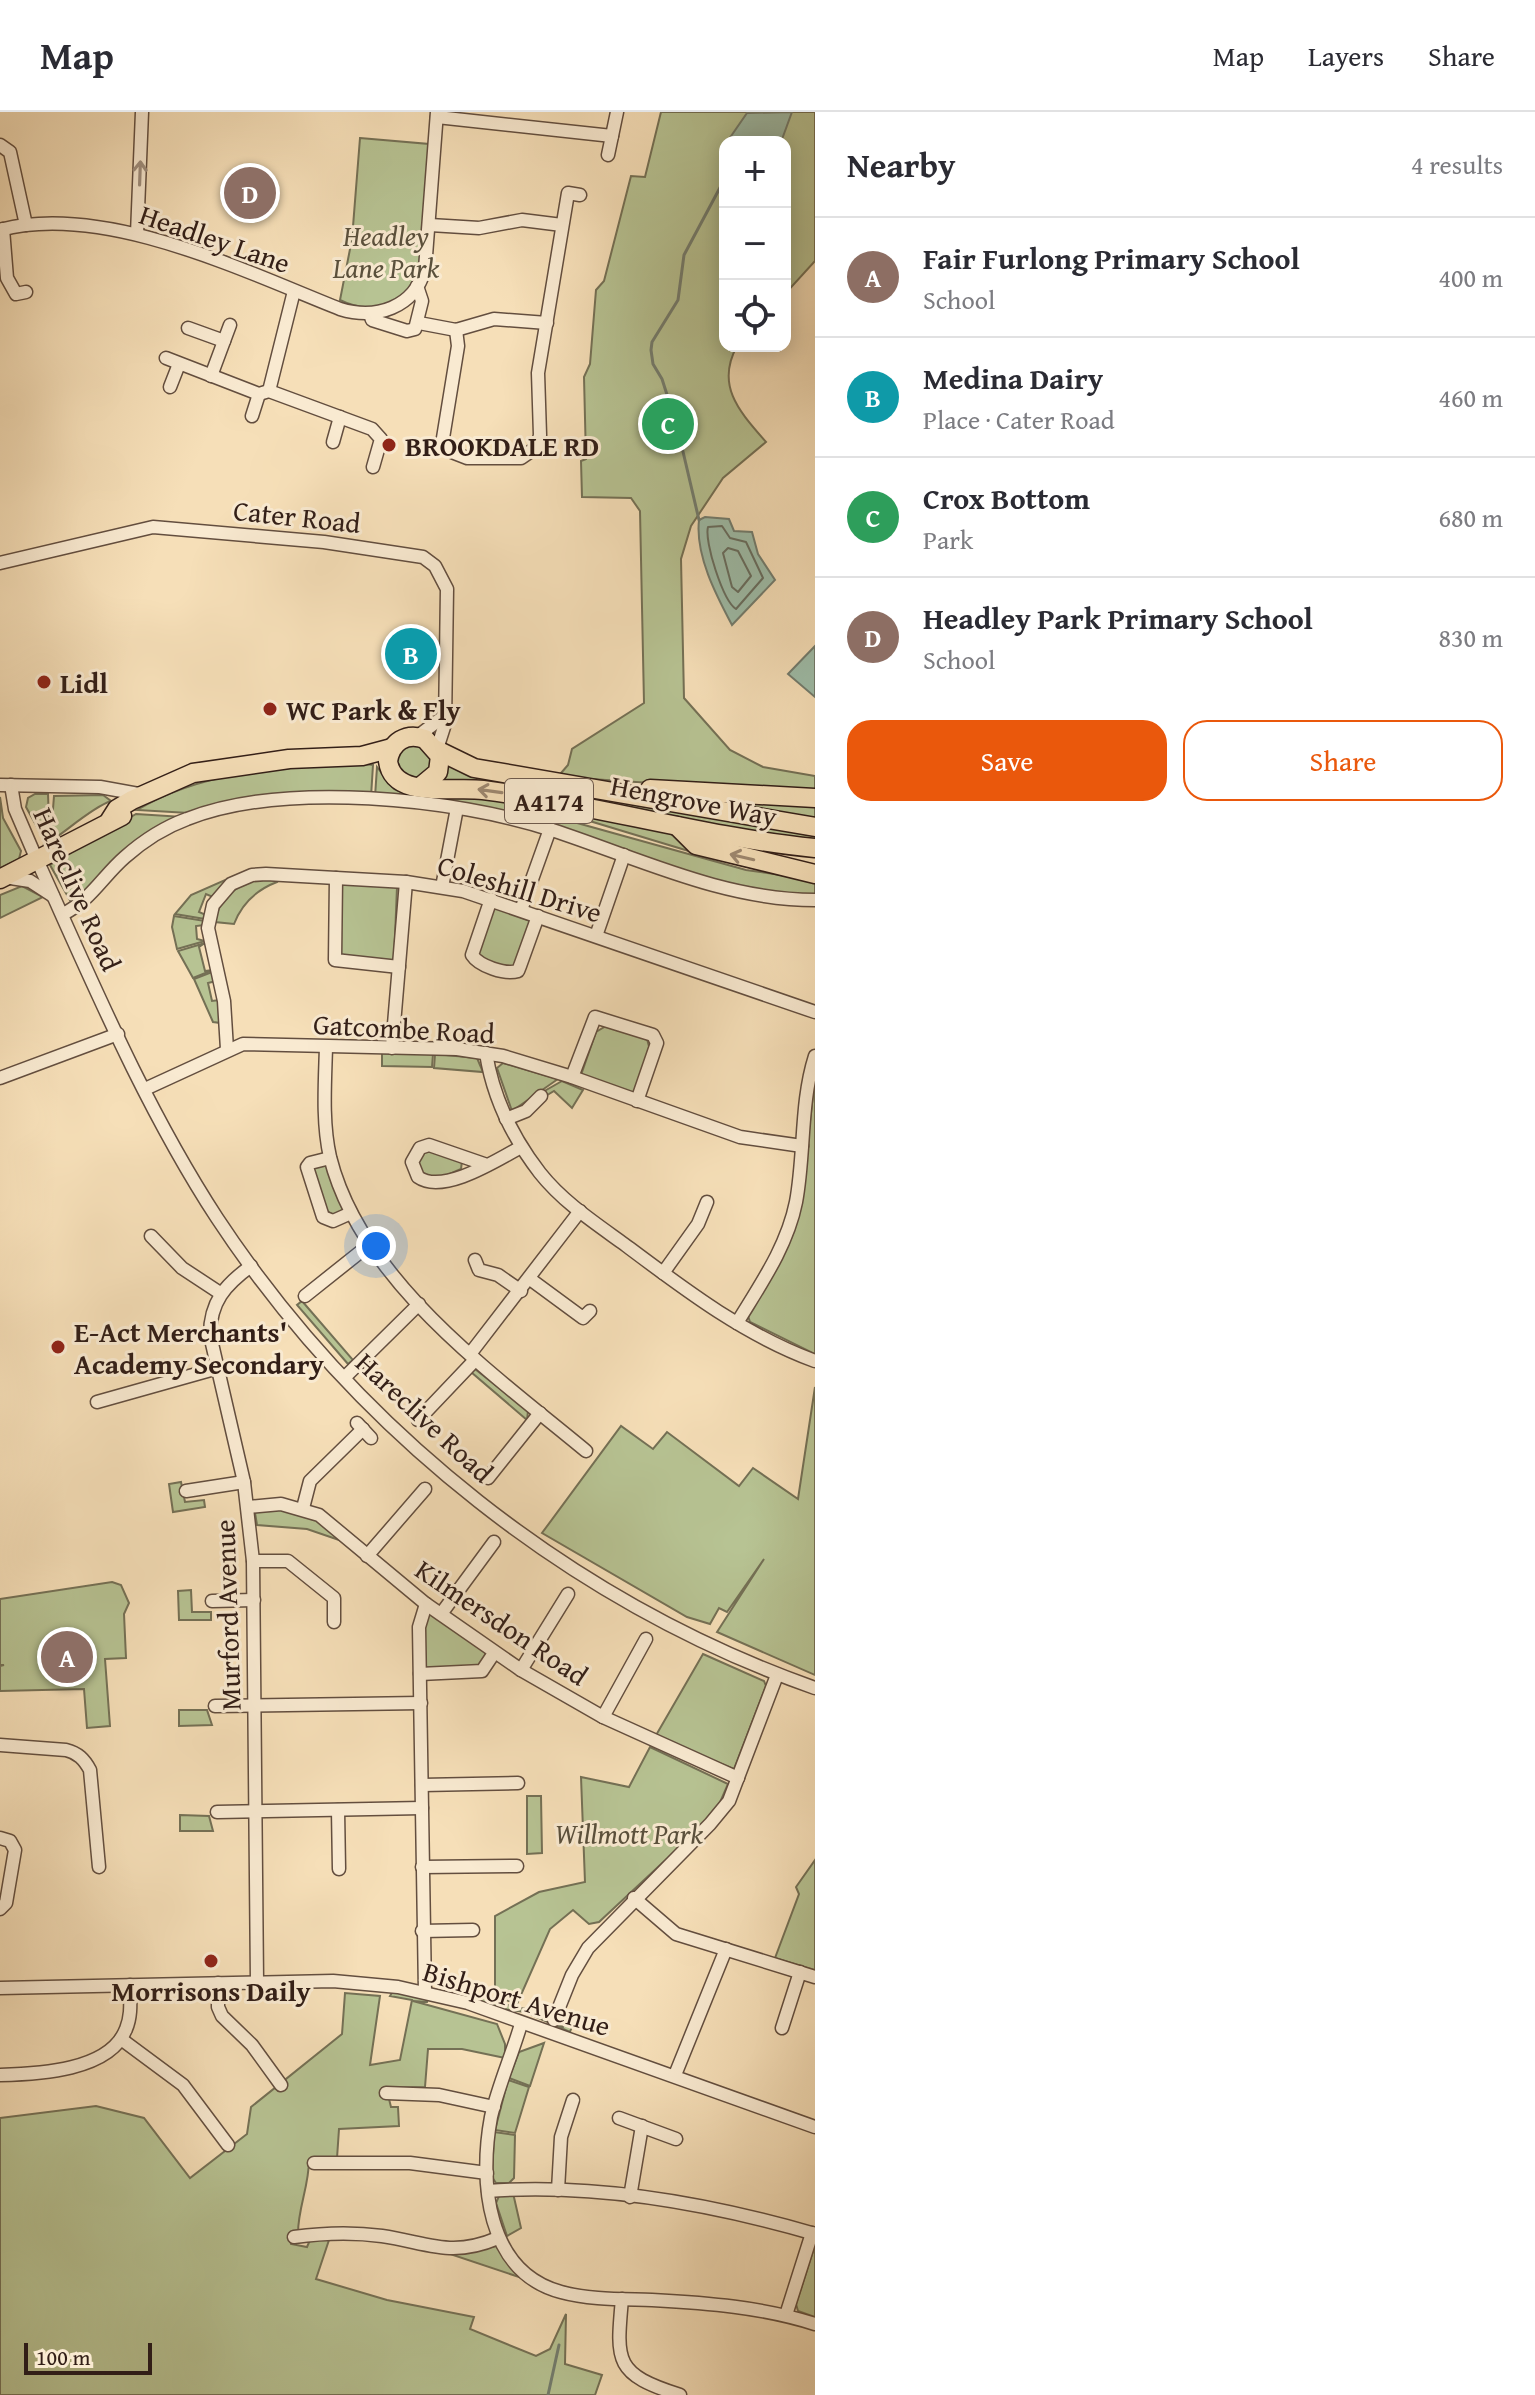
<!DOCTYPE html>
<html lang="en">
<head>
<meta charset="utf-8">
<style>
	:root { --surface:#fff; --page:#f2f2f3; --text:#2b2b33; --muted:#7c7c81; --line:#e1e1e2; --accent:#ea580c }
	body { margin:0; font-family:"Gentium Book Plus",serif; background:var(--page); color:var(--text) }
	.controls { position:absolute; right:24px; top:24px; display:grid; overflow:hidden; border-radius:16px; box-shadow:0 4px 20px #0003 }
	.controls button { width:72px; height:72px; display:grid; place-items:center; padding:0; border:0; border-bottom:2px solid var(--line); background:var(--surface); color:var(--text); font:40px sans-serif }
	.scale { position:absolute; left:24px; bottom:20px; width:128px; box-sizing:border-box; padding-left:8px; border:4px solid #321e17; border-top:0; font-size:22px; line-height:28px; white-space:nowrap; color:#321e17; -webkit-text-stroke:6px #f9ead1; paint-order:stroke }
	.you { position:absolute; left:376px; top:1134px; width:28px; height:28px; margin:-20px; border:6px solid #fff; border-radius:50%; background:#1a73e8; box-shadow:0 0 0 12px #1a73e833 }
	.badge { display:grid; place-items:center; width:52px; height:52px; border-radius:50%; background:var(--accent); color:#fff; font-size:26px; font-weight:700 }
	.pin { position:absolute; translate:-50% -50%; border:4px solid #fff; box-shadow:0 2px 8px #0006 }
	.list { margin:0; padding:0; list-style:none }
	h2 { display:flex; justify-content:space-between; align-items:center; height:104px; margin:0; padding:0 32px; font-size:34px }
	h2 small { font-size:26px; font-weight:400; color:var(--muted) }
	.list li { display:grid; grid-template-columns:52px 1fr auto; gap:24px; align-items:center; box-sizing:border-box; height:120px; padding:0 32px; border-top:2px solid var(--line) }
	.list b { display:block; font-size:30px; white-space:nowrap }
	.list p { margin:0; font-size:26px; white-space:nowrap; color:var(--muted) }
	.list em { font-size:26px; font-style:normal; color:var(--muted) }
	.actions { display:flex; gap:16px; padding:24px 32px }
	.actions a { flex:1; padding:18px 0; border:2px solid var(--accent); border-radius:24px; text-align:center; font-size:28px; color:var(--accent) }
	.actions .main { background:var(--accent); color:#fff }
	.icon { flex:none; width:44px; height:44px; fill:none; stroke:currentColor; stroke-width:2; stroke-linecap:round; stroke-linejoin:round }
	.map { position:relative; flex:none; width:815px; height:2283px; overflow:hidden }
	header { display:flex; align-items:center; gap:48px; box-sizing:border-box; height:112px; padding:0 40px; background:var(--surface); border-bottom:2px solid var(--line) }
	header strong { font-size:38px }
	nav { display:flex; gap:44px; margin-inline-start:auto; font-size:28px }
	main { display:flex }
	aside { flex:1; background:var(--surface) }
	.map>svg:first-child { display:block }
</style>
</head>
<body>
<header>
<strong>Map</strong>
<nav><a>Map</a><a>Layers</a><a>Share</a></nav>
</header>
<main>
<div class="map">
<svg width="815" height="2283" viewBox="0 0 815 2283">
	<rect width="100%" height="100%" fill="#f6dfb8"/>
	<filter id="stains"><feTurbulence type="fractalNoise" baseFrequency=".0025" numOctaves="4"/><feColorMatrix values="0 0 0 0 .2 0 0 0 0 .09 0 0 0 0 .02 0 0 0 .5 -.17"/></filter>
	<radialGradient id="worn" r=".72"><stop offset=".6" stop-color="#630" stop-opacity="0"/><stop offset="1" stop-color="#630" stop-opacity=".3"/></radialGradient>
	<g fill="#b7c393" stroke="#747055" stroke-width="2">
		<path d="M661 0H815V149L785 182V30H725V234H737C715 274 740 300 766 330L723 366 691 414 681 447 684 586 730 638 763 655 815 664V682L591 667 555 668 568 653 572 637 644 591 640 399 631 386 582 385 581 349 586 347 584 265 590 252 596 178 604 169 631 64 645 65Z"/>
		<path d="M360 26 429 32C426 67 428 139 415 168 401 197 365 201 340 188L352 127Z"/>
		<polygon points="417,629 435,645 423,669 401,667 394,643 396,638"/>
		<polygon points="445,645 815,720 815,731 438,670"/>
		<path d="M365 652 373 653 371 685 189 701 137 698C208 656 285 656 365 652Z"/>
		<polygon points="377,655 394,677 407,683 464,683 538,693 512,700 511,704 375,685"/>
		<polygon points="35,682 48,682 49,709 41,722 26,695 28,686"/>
		<path d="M103 683 111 689C89 696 54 731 44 732L52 710 54 684Z"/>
		<polygon points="0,685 3,706 21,739 19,747 0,756"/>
		<polygon points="708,685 815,692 815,709 706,692"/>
		<polygon points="550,697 670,719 715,747"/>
		<polygon points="534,699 746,758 815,768 815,784 731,776 518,703"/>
		<polygon points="136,702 184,705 71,790 50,753"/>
		<path d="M254 767H276L277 770C256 778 242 791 234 812L215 810C218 787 234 776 254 767Z"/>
		<polygon points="225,768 226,771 213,785 206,782 199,800 206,803 205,807 175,802 191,783"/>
		<polygon points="340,772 397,775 394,850 342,847 335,831"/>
		<polygon points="22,774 43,785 0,806 0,783"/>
		<polygon points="497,796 533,810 513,858 479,846 478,838 492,799"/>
		<polygon points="174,804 205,809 204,813 196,814 197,827 205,829 177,837 172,815"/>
		<polygon points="205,831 199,835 205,859 213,858 193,866 178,839"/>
		<polygon points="212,860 216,869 208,871 212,889 220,888 221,911 213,910 194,867"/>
		<polygon points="606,914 647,927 650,938 634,982 581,963 596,920"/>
		<polygon points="382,941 433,942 432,955 382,954"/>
		<polygon points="435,942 477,946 483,960 434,956"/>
		<polygon points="503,951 558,967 512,999 497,956"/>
		<polygon points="815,965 815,1242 750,1210 748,1204 800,1098"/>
		<polygon points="562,969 583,978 572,996 554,979 544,985 541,981"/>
		<polygon points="428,1036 462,1049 461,1057 438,1067 424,1065 417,1050"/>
		<polygon points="316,1053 327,1053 344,1098 335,1104 327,1099 313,1056"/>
		<polygon points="302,1189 353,1248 348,1252 297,1193"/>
		<polygon points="475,1257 528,1299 527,1308 471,1260"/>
		<polygon points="815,1275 815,1563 717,1520 764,1447 727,1500 719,1496 710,1512 687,1505 542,1421 621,1314 653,1337 667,1320 739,1374 753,1356 798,1387"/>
		<polygon points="181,1370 185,1390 204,1388 205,1395 173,1400 169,1372"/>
		<polygon points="262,1396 308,1401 342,1429 307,1417 257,1413 255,1401"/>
		<polygon points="112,1470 121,1473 129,1491 124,1502 126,1546 105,1547 110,1614 87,1616 84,1577 0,1579 0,1554 4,1553 0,1553 0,1487"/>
		<polygon points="191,1478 192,1500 211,1500 211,1508 179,1508 178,1479"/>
		<polygon points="426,1498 484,1538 487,1546 481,1555 429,1557 423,1553 422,1517"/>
		<polygon points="703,1542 764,1569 766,1574 734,1657 655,1625"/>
		<polygon points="179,1598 207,1598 212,1613 179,1614"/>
		<polygon points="650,1635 728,1672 715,1702 599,1810 589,1812 573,1798 550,1817 517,1892 495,1884 495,1804 539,1780 585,1770 581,1665 629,1675"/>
		<polygon points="527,1684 541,1684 542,1741 527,1742"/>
		<polygon points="180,1703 209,1704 213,1719 180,1719"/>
		<polygon points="815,1748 815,1858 775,1846 799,1782 796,1775"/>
		<path d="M393 1879 428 1886 427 1890 413 1889 497 1912 505 1932V1946L462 1937H428L425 1975 382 1976V1985L389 1987 391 1995H398L399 2014 339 2017 337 2046 309 2048C309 2074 298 2096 298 2121L290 2124 291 2132 307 2135 310 2128 330 2125 316 2167 387 2188 474 2205 470 2217 536 2244 550 2237 566 2202 565 2252 602 2263 595 2283H0V2006L96 1994 144 2006 190 2066 247 2022 251 1995 342 1922 345 1881 380 1884 370 1953 400 1948 412 1888 390 1884Z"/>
		<polygon points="473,1881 516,1896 552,1898 543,1908 563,1915 565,1910 562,1902 568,1904 572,1914 570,1920 525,1900 494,1896 471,1886"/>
		<polygon points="544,1931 530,1974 509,1966 519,1940"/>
		<polygon points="508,1968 529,1975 515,2021 495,2018"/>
		<polygon points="494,2020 515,2023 514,2066 509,2071 496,2071 492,2065"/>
		<polygon points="513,2081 521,2116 507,2124 496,2091 499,2084"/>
		<polygon points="815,2133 815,2205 798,2199 796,2192"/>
		<polygon points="496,2134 525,2167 453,2143"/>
	</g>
	<g fill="#9ebda9" stroke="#737d6f" stroke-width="2">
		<polygon points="792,0 781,30 727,30 747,1"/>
		<path d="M705 405 729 407 734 419 752 420 758 442 775 468 732 513C716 483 695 443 699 408Z"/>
		<polygon points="815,534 815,585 788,562"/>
	</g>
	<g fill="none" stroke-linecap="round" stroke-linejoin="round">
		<g stroke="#686e60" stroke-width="2">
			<path d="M722 414 730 426 746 430 763 466 736 497C723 489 704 429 708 415Z"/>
			<polygon points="728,436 738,439 751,464 738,480 732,475 723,441"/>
		</g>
		<g stroke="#737d6f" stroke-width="3">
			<polyline points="699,408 677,314 662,267 653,252 651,238 652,230 678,188 684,143 723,70"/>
			<polyline points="548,2283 559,2233"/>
		</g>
		<defs>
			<g id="minor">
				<polyline points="437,5 612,24"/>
				<polyline points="0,33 10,40 26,113"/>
				<polyline points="608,43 617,0"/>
				<polyline points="430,113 479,116 522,108 562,113"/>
				<polyline points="3,117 7,166 16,182 26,180"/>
				<path d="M0 118C103 90 244 159 340 197 376 208 414 196 425 157L437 0"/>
				<polyline points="137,122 142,0"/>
				<polyline points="370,202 372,208 407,219 415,217 422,189 417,174"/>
				<polyline points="419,211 456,218 494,207 547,211"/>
				<polyline points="188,216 224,229"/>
				<polyline points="456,218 458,234 443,326 449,339 467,346 521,346 537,335 540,323 538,261 568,81 580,83"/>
				<polyline points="166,246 259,282 269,279 372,317 381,327 373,355"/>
				<polyline points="211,264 230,213"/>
				<polyline points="170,275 179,252"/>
				<polyline points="269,279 294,179"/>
				<polyline points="252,304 259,282"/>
				<polyline points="333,330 340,305"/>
				<polyline points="0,451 153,415 324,430 423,445 435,454 447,477 445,612 437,637"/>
				<polyline points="418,624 443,605"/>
				<polyline points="0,673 100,675 144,683"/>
				<path d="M11 673 15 697 33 739C89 862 142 991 217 1106 358 1320 574 1491 815 1576"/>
				<polyline points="4,765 30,769 53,784"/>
				<polyline points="336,766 335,848 399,855"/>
				<polyline points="442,775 457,696"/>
				<path d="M491 787 472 843C479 854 505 863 518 859L520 854 538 804"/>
				<polyline points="521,798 550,717"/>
				<path d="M63 802C90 789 103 764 125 745 142 730 165 715 187 707 284 669 454 686 552 718 638 746 723 788 815 788"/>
				<polyline points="596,824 624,743"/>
				<path d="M326 935C325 971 322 1010 330 1045 361 1169 492 1261 586 1339"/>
				<polyline points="392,936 406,770"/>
				<polyline points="227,937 224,889 208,816 213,793 231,772 252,763 266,762 406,770 463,779 815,900"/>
				<path d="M486 941C493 986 513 1026 540 1061 563 1090 595 1111 624 1132 684 1177 744 1223 815 1249"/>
				<polyline points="572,965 595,905 653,923 657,931 637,989"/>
				<polyline points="0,966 118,922"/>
				<polyline points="145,977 243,932 457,937 503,944 572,965 740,1025 802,1034"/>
				<polyline points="506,1007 526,999 541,984"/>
				<polyline points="330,1046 310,1051 307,1055 323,1105 333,1109 351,1101"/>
				<path d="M487 1053 429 1033 420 1036 412 1050 418 1065C443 1083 497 1048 521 1035"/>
				<polyline points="151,1124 182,1156 220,1181"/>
				<polyline points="475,1148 479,1158 498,1163 521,1179"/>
				<path d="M251 1154C225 1173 210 1190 210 1223L244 1370 253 1449 257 1870"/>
				<polyline points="663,1161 698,1112 707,1090"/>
				<polyline points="530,1167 583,1206 590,1199"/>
				<polyline points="305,1184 369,1133"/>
				<path d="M737 1211C760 1173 787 1135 796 1090 805 1042 800 991 815 944"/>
				<polyline points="470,1242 580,1099"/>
				<polyline points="345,1265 419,1192"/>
				<polyline points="97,1290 218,1256"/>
				<polyline points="418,1308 475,1248"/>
				<polyline points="357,1311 371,1326"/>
				<polyline points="488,1366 540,1301"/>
				<polyline points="186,1379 244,1370"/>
				<polyline points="248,1395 281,1392 319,1403 426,1492 521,1558 603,1605 738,1666"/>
				<polyline points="303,1396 310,1369 363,1317"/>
				<polyline points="367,1444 425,1377"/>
				<polyline points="253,1449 288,1449 334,1486 334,1510"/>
				<polyline points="212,1489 254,1488"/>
				<polyline points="441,1502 494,1430"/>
				<polyline points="521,1558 568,1482"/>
				<polyline points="420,1562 482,1559 494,1541"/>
				<polyline points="215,1594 421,1591"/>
				<polyline points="603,1605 646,1527"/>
				<path d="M0 1633 66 1638C78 1641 84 1647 90 1658L99 1755"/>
				<polyline points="422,1673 518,1671"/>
				<polyline points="338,1698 339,1757"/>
				<polyline points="217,1700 422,1696"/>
				<polyline points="0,1726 10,1729 15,1738 6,1791 0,1797"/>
				<polyline points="422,1755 517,1754"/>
				<polyline points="634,1786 676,1822 815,1865"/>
				<polyline points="422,1819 473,1818"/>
				<polyline points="218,1871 218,1895 222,1904 252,1933 281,1973"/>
				<polyline points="0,1876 333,1869 398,1875 468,1891 815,2015"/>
				<polyline points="425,1880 419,1515 426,1492"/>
				<polyline points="554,1908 572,1863 588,1836 710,1712 729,1689 777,1563"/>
				<path d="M521 1912C512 1943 498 1974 491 2005 479 2069 486 2160 561 2180 590 2188 623 2187 652 2188 707 2191 762 2195 815 2212"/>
				<polyline points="782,1916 800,1860"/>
				<polyline points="121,1927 183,1973 228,2033"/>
				<path d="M0 1963C38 1962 110 1959 126 1917 132 1903 130 1888 130 1873"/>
				<polyline points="675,1963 726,1837"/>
				<polyline points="386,1981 439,1983 494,1995"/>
				<polyline points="619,2006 676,2027"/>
				<polyline points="314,2051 410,2051 487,2061"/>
				<polyline points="558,2078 561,2025 573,1988"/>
				<path d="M488 2079C597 2071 711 2092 815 2122"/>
				<polyline points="630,2085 642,2014"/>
				<path d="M294 2125C323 2121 353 2120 382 2124 429 2131 451 2146 498 2126"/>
				<path d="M622 2187C616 2251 615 2262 680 2283"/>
				<polyline points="786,2203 812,2121"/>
			</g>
			<g id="highway">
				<polyline points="437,638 474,656 815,715"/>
				<path d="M420 675 438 660 440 644 425 627C406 620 391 630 388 649 393 688 453 674 483 678 594 692 703 725 815 736"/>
				<polyline points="650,677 815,686"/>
				<polyline points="110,708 117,697 132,688 193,661 289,647 362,644 392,636"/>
				<polyline points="677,714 696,733 815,762"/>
				<polyline points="0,767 122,704"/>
			</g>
		</defs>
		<use href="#minor" stroke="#634e3f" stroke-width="15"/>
		<use href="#highway" stroke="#321e17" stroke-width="21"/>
		<use href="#minor" stroke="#f9ead1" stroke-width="12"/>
		<use href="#highway" stroke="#f6dfb8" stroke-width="18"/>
	</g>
	<defs><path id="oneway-shaft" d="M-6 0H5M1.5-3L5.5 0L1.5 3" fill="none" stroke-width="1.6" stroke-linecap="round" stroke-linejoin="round" transform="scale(2)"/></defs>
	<use stroke="#9f8e7d" href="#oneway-shaft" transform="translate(140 61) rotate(-88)"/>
	<g stroke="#9e8870">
		<use href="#oneway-shaft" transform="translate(490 679) rotate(-172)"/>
		<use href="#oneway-shaft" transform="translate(742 745) rotate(-167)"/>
	</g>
	<g fill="#8f2418" stroke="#f9ead1" stroke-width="3">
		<circle cx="389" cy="333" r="8"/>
		<circle cx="44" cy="570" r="8"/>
		<circle cx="270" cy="597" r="8"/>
		<circle cx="58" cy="1235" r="8"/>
		<circle cx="211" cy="1849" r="8"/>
	</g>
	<g text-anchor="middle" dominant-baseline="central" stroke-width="6" stroke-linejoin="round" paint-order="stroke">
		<rect fill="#f9ead1" stroke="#6e5b4f" stroke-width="2" x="505" y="667" width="88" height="44" rx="6"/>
		<g font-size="26" font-weight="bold" fill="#321e17">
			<text x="549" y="689">A4174</text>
		</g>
		<g font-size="28" font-style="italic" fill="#5a503c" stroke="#f9ead1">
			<text x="386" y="123">Headley<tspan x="386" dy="32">Lane Park</tspan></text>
			<text x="629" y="1721">Willmott Park</text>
		</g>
		<g font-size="28" fill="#321e17" stroke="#f9ead1">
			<text transform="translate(215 126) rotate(19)">Headley Lane</text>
			<text transform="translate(297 404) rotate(6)">Cater Road</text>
			<text transform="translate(694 688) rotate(11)">Hengrove Way</text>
			<text transform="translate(520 776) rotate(17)">Coleshill Drive</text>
			<text transform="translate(78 777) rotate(66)">Hareclive Road</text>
			<text transform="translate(404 916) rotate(3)">Gatcombe Road</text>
			<text transform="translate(425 1305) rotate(43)">Hareclive Road</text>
			<text transform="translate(227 1503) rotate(-92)">Murford Avenue</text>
			<text transform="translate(502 1510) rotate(34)">Kilmersdon Road</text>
			<text transform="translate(517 1886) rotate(17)">Bishport Avenue</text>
		</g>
		<g font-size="28" font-weight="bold" fill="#321e17" stroke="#f9ead1" text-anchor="start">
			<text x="405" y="333">BROOKDALE RD</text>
			<text x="60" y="570">Lidl</text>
			<text x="286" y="597">WC Park &amp; Fly</text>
			<text x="74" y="1219">E-Act Merchants'<tspan x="74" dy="32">Academy Secondary</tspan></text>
			<text x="211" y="1878" text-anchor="middle">Morrisons Daily</text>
		</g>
	</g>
	<rect width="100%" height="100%" filter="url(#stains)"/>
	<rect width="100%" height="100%" fill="url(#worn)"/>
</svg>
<div class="controls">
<button>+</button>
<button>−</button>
<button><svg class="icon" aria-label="locate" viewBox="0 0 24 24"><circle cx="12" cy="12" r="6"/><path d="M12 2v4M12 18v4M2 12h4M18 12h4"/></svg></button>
</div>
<div class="scale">100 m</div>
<div class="you"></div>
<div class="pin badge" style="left:67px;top:1545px;background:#8d6e63">A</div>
<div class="pin badge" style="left:411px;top:542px;background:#0f9aa8">B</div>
<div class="pin badge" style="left:668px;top:312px;background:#2e9e5b">C</div>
<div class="pin badge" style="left:250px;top:81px;background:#8d6e63">D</div>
</div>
<aside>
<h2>Nearby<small>4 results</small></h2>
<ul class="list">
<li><span class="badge" style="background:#8d6e63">A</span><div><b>Fair Furlong Primary School</b><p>School</p></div><em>400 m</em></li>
<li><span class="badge" style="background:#0f9aa8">B</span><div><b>Medina Dairy</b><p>Place · Cater Road</p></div><em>460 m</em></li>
<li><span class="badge" style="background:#2e9e5b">C</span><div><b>Crox Bottom</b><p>Park</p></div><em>680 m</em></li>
<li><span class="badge" style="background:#8d6e63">D</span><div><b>Headley Park Primary School</b><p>School</p></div><em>830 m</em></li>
</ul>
<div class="actions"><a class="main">Save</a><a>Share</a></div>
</aside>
</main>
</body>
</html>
